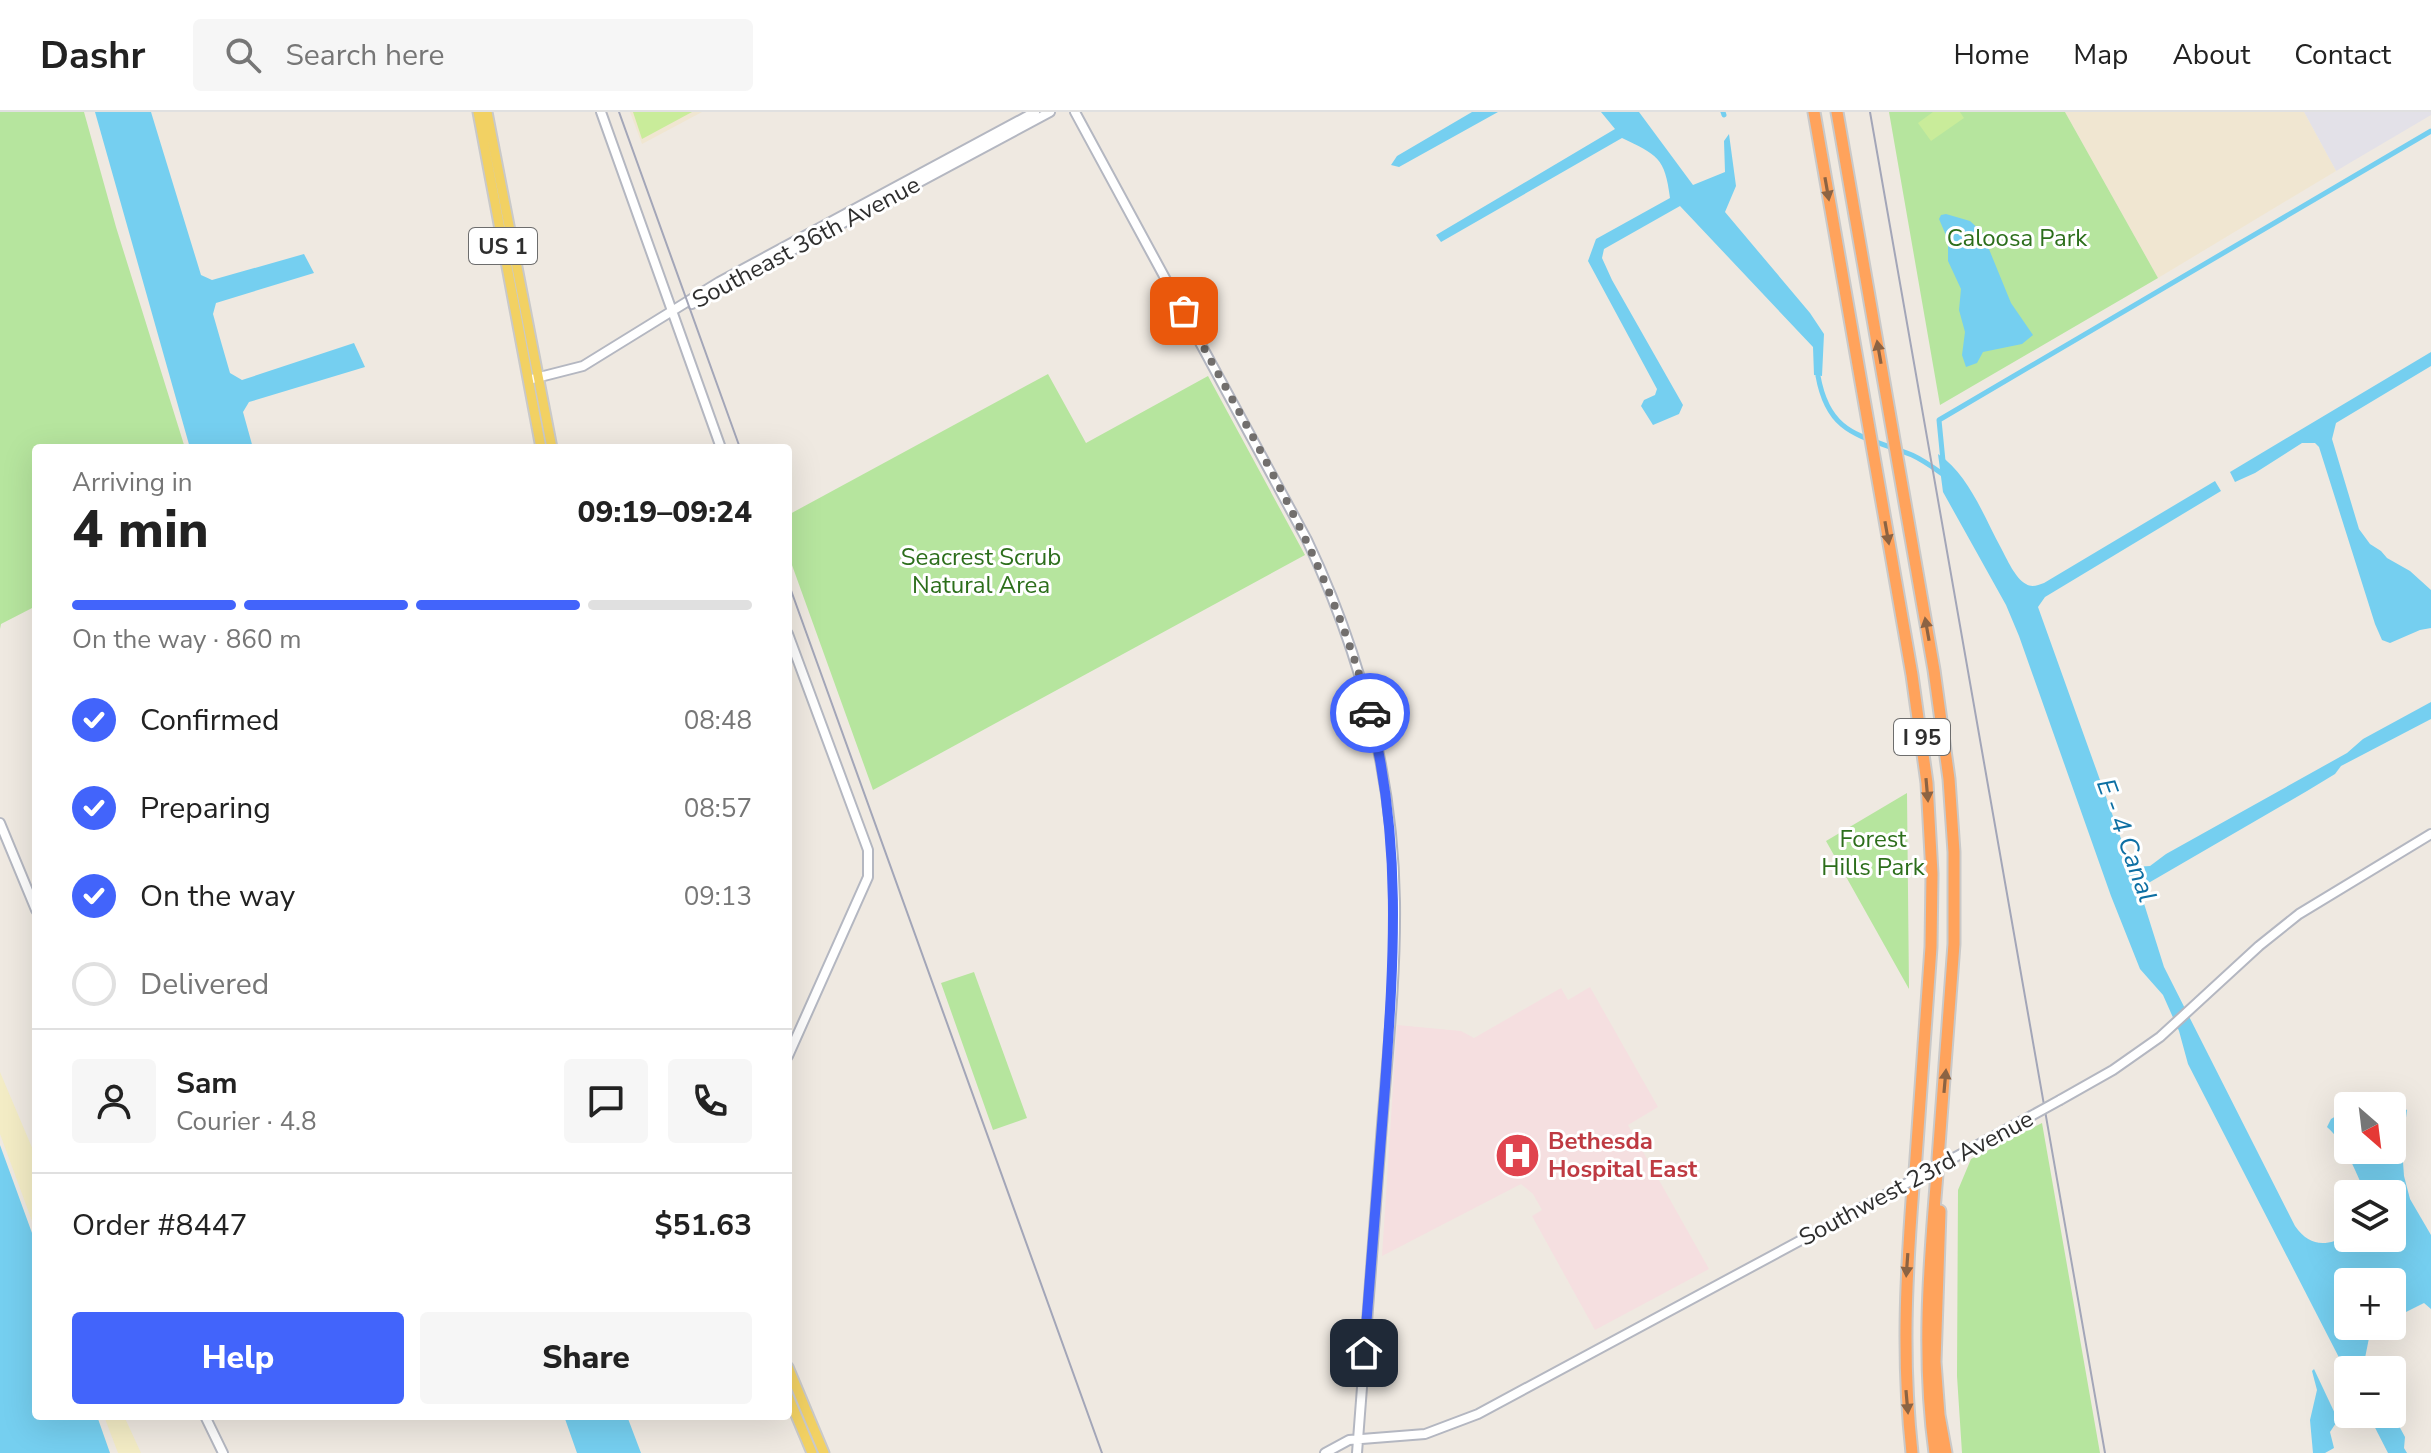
<!DOCTYPE html>
<html lang="en">
<head>
<meta charset="utf-8">
<style>
  body { margin:0; font-family:"Nunito Sans",sans-serif; background:#f6f6f6; color:#222; height:100vh; display:flex; flex-direction:column; font-size:30px; white-space:nowrap }
  * { box-sizing:border-box; margin:0 }
  p { font-size:26px; color:#767676 }
  .icon { flex:none; width:44px; height:44px; fill:none; stroke:currentColor; stroke-width:2; stroke-linecap:round; stroke-linejoin:round }
  .map { position:relative; flex:1; overflow:hidden }
  .side { position:absolute; left:32px; top:332px; width:760px; height:976px; display:flex; flex-direction:column; background:#fff; border-radius:8px; box-shadow:0 8px 32px #0002 }
  .side>* { flex:none }
  .needle { width:52px; rotate:152deg }
  .controls { position:absolute; left:2334px; top:980px; display:grid; gap:16px }
  .controls a { display:grid; place-items:center; width:72px; height:72px; border-radius:8px; background:#fff; box-shadow:0 8px 32px #0002; font-size:40px }
  .pin { position:absolute; display:grid; place-items:center; width:68px; height:68px; color:#fff; margin:-34px; border-radius:16px; box-shadow:0 4px 12px #0006 }
  .courier { position:absolute; display:grid; place-items:center; width:80px; height:80px; margin:-40px; border:6px solid #4264fb; border-radius:50%; background:#fff; color:#222; box-shadow:0 2px 10px #0007 }
  .summary em { font-style:normal; font-weight:800 }
  .summary div { display:flex; flex-direction:column-reverse }
  .summary { display:flex; align-items:center; justify-content:space-between; height:136px; padding:0 40px }
  h1 { font-size:52px; font-weight:800; line-height:60px }
  .bar { display:grid; grid-template-columns:repeat(4,1fr); gap:12px 8px; align-content:center; height:96px; padding:0 40px }
  .bar i { height:10px; border-radius:6px; background:#e0e0e0 }
  .bar .selected { background:#4264fb }
  .bar p { grid-column:span 4 }
  .line { display:flex; align-items:center; gap:20px; padding:0 40px; border-top:2px solid #e0e0e0 }
  .line div { flex:1 }
  .round { display:grid; place-items:center; flex:none; width:84px; height:84px; border-radius:8px; background:#f6f6f6 }
  ol { padding:0 40px; list-style:none }
  li { display:flex; align-items:center; gap:24px; height:88px }
  li p { margin-inline-start:auto }
  li .icon { padding:8px; border-radius:50%; background:#4264fb; color:#fff; stroke-width:4 }
  li:last-child { color:#767676 }
  li i { width:44px; height:44px; border:4px solid #e0e0e0; border-radius:50% }
  .cta { display:flex; gap:16px; margin-top:auto; padding:16px 40px }
  .cta a { flex:1; height:92px; border-radius:8px; background:#4264fb; color:#fff; font-size:32px; font-weight:800; line-height:92px; text-align:center }
  .cta a+a { background:#f6f6f6; color:#222 }
  header { display:flex; align-items:center; gap:48px; box-sizing:border-box; height:112px; padding:0 40px; background:#fff; border-bottom:2px solid #e0e0e0 }
  header strong { font-size:38px }
  nav { display:flex; gap:44px; margin-inline-start:auto; font-size:28px }
  .search { width:560px; height:72px; background:#f6f6f6; display:flex; align-items:center; gap:20px; box-sizing:border-box; padding:0 28px; border-radius:8px; color:#767676; font-size:30px }
  .map>svg:first-child { display:block }
  .industrial { fill:#e3e1e8 }
  .education { fill:#f0e6d1 }
  .medical { fill:#f5dfe0 }
  .green { fill:#b6e59e }
  .sand { fill:#f3ecc5 }
  .pitch { fill:#c9ec9a }
  .water { fill:#75cff0 }
  .lines { fill:none; stroke-linecap:round; stroke-linejoin:round }
  .canal { stroke:#75cff0; stroke-width:5 }
  .secondary-casing { stroke:#b4b7c1; stroke-width:12 }
  .primary-casing { stroke:#c9c9c9; stroke-width:13 }
  .highway-casing { stroke:#c9c9c9; stroke-width:15 }
  .secondary { stroke:#fff; stroke-width:8 }
  .primary { stroke:#f2d163; stroke-width:9 }
  .highway { stroke:#ffa35c; stroke-width:11 }
  .rail { stroke:#a3a6b8; stroke-width:2 }
  .secondary-bridge-casing { stroke:#b4b7c1; stroke-width:12; stroke-linecap:butt }
  .secondary-bridge { stroke:#fff; stroke-width:8 }
  .oneway { fill:#8c6343 }
  .done { stroke:#726f6d; stroke-width:8; stroke-dasharray:0 14.4 }
  .route { stroke:#4264fb; stroke-width:10 }
  .labels { text-anchor:middle; stroke-width:6; stroke-linejoin:round; paint-order:stroke }
  .shield { fill:#fff; stroke:#6d6d6d; stroke-width:2 }
  .shield-label { font-size:22px; font-weight:bold; fill:#2e2e2e }
  .park-label { font-size:24px; fill:#2c6e1b; stroke:#fff }
  .street-label { font-size:24px; fill:#2e2e2e; stroke:#fff }
  .health-label { font-size:24px; font-weight:bold; fill:#be3a42; stroke:#fff; text-anchor:start }
  .water-label { font-size:26px; font-style:italic; fill:#0d6fa3; stroke:#fff }
</style>
</head>
<body>
<header>
<strong>Dashr</strong>
<div class="search"><svg class="icon" aria-label="search" viewBox="0 0 24 24"><circle cx="10" cy="10" r="6"/><path d="M15 15l6 6"/></svg>Search here</div>
<nav><a>Home</a><a>Map</a><a>About</a><a>Contact</a></nav>
</header>
<div class="map">
<svg width="2431" height="1341" viewBox="0 0 2431 1341">
  <rect width="100%" height="100%" fill="#efe9e1"/>
  <path class="industrial" d="M2304,0H2431V3L2336,59Z"/>
  <path class="education" d="M630,0H702L642,32Z
    M2065,0H2304L2336,59L2158,166Z"/>
  <path class="medical" d="M1590,875L1658,995L1628,1013L1709,1157L1595,1218L1532,1104L1542,1098L1533,1082L1521,1072L1382,1144L1397,913L1461,919L1474,926L1561,876L1568,888Z"/>
  <path class="green" d="M0,0H84L116,115L185,336H36V494L1,512L0,517Z
    M1889,0H2065L2158,166L1940,293Z
    M1048,262L1086,331L1208,264L1305,443L873,678L788,442V403Z
    M1907,681L1909,877L1826,729Z
    M974,860L1027,1006L993,1018L941,871Z
    M2042,1011L2100,1341H1962L1957,1264L1958,1078L1971,1047Z"/>
  <path class="sand" d="M0,960L36,1045V1120L0,1022Z
    M104,1304H124L141,1341H118Z"/>
  <path class="pitch" d="M633,0H692L642,27Z
    M1933,0H1960L1964,6L1931,29L1918,11Z"/>
  <path class="water" d="M95,0H151L201,163L212,168L304,142L314,161L216,191L213,202L230,261L242,268L354,231L365,255L249,290L243,300L253,336H190Z
    M1472,0H1498L1399,55L1391,53L1397,44Z
    M1601,0H1639L1693,73L1725,60L1724,29L1729,22L1736,74L1725,100L1810,201L1824,222L1822,264L1814,263L1813,235L1680,94L1604,137L1602,146L1612,168L1683,293L1679,302L1653,313L1641,294L1644,288L1655,283L1657,277L1588,149L1596,127L1670,86C1665,45 1657,43 1622,26L1441,130L1436,123L1615,17Z
    M1946,102L1970,109L1982,120L2011,191L2033,223L2022,232L1983,240L1977,251L1966,255L1962,243L1965,220L1959,198L1961,177L1948,149V128L1939,107L1941,103Z
    M2431,240V254L2336,311L2332,327L2359,417L2370,432L2381,439L2387,446L2410,459L2431,478V516L2420,518L2390,531L2382,528L2375,512L2319,335L2315,331H2302L2255,361L2235,370L2230,360Z
    M1938,342C1969,363 1983,403 2001,436C2007,447 2015,466 2026,472C2032,476 2038,473 2044,471L2215,369L2221,379L2045,485L2038,495L2129,749L2134,755L2150,754L2166,742L2347,641L2363,627L2431,590V607L2341,654L2335,662L2307,679L2145,773L2141,782L2164,855L2295,1114C2310,1135 2326,1135 2348,1123V1126H2392V1082H2366C2355,1059 2346,1032 2327,1015L2331,1007L2348,997V1038H2392V994H2353L2377,981L2407,998L2402,1036L2404,1064L2410,1087L2431,1123V1197L2424,1191L2392,1207V1170H2348V1214H2380L2370,1221L2365,1246L2370,1258H2348V1263L2188,952L2179,919L2163,883L2140,857L2111,784L2019,524L2006,493L1943,380Z
    M0,1033L36,1132V1304H97L110,1341H0Z
    M2314,1257L2338,1308L2330,1320L2334,1336L2325,1341H2313L2310,1308L2317,1278L2312,1259Z
    M2392,1301L2405,1325L2404,1336L2407,1341H2388L2368,1302Z
    M564,1304H627L641,1341H577Z"/>
  <g class="lines">
    <path class="canal" d="M1723,0L1724,3
      M1818,264C1829,325 1863,323 1912,343C1923,348 1934,356 1944,363
      M1943,349L1939,308L2431,19"/>
    <defs>
      <path id="secondary" d="M601,0L721,336
        M1075,0L1307,428C1361,542 1393,664 1395,790C1396,873 1386,956 1380,1039C1372,1139 1365,1240 1357,1341
        M692,192L1050,0
        M532,267L583,254L719,170L1035,0
        M788,522L868,738V765L788,944
        M0,711L36,798
        M2060,988L2113,958L2160,925L2259,834L2299,802L2431,722
        M1961,1042L2031,1004
        M205,1304L223,1341
        M1325,1341L1349,1328L1425,1322L1478,1302L1896,1077"/>
      <path id="primary" d="M478,0L541,336
        M487,0L552,336
        M788,1255L824,1341
        M788,1284L812,1341"/>
      <path id="highway" d="M1814,0L1912,563L1927,671L1932,762L1931,835L1915,1060
        M1837,0L1934,558L1949,667L1954,740V832L1938,1047
        M1940,1099L1935,1250L1939,1303L1946,1341
        M1912,1341C1902,1250 1906,1166 1913,1075
        M1935,1341C1922,1247 1929,1156 1937,1062"/>
    </defs>
    <use href="#secondary" class="secondary-casing"/>
    <use href="#primary" class="primary-casing"/>
    <use href="#highway" class="highway-casing"/>
    <use href="#secondary" class="secondary"/>
    <use href="#primary" class="primary"/>
    <use href="#highway" class="highway"/>
    <path class="rail" d="M619,0L740,336
      M1870,0L2105,1341
      M788,470L1102,1341"/>
    <defs>
      <path id="secondary-bridge" d="M2031,1004L2060,988
        M1896,1077L1961,1042"/>
    </defs>
    <use href="#secondary-bridge" class="secondary-bridge-casing"/>
    <use href="#secondary-bridge" class="secondary-bridge"/>
  </g>
  <defs><path id="oneway-solid" d="M-6-.8H1V-3.2L6.5 0L1 3.2V.8H-6Z" transform="scale(2)"/></defs>
  <g class="oneway">
    <use href="#oneway-solid" transform="translate(1827 77) rotate(80)"/>
    <use href="#oneway-solid" transform="translate(1879 240) rotate(-100)"/>
    <use href="#oneway-solid" transform="translate(1887 421) rotate(80)"/>
    <use href="#oneway-solid" transform="translate(1927 517) rotate(-100)"/>
    <use href="#oneway-solid" transform="translate(1927 678) rotate(85)"/>
    <use href="#oneway-solid" transform="translate(1945 969) rotate(-85)"/>
    <use href="#oneway-solid" transform="translate(1907 1153) rotate(94)"/>
    <use href="#oneway-solid" transform="translate(1907 1290) rotate(85)"/>
  </g>
  <g class="lines">
    <path class="done" d="M1184,199C1254,330 1333,455 1370,601"/>
    <path class="route" d="M1364,1241C1371,1153 1378,1064 1385,975C1394,845 1402,729 1370,601"/>
  </g>
  <defs>
    <symbol id="hospital-disc" viewBox="-11 -11 22 22"><circle r="9.5" fill="#e0444e" stroke="#fff"/><path d="M-5-5h3v3.5h4V-5h3V5h-3V1.5h-4V5h-3Z" fill="#fff"/></symbol>
  </defs>
  <g fill-rule="evenodd">
    <use href="#hospital-disc" x="1492" y="1018" width="51" height="51"/>
  </g>
  <g class="labels">
    <g class="shield">
      <rect x="469" y="116" width="68" height="36" rx="6"/>
      <rect x="1894" y="607" width="56" height="36" rx="6"/>
    </g>
    <g class="shield-label">
      <text x="503" y="142">US 1</text>
      <text x="1922" y="633">I 95</text>
    </g>
    <g class="park-label">
      <text x="2017" y="134">Caloosa Park</text>
      <text x="981" y="453">Seacrest Scrub<tspan x="981" dy="28">Natural Area</tspan></text>
      <text x="1873" y="735">Forest<tspan x="1873" dy="28">Hills Park</tspan></text>
    </g>
    <g class="street-label">
      <text transform="translate(806 130) rotate(-28)" y="8">Southeast 36th Avenue</text>
      <text transform="translate(1916 1066) rotate(-28)" y="8">Southwest 23rd Avenue</text>
    </g>
    <g class="health-label">
      <text x="1548" y="1037">Bethesda<tspan x="1548" dy="28">Hospital East</tspan></text>
    </g>
    <g class="water-label">
      <text transform="translate(2127 728) rotate(70)" y="9">E - 4 Canal</text>
    </g>
  </g>
</svg>
<div class="controls">
<a><svg class="needle" viewBox="-14 -14 28 28"><path d="M0-13l5 13h-10z" fill="#e53935"/><path d="M0 13l5-13h-10z" fill="#767676"/></svg></a>
<a><svg class="icon" aria-label="layers" viewBox="0 0 24 24"><path d="M12 4l9 5-9 5-9-5zM3 14l9 5 9-5"/></svg></a>
<a>+</a>
<a>−</a>
</div>
<div class="pin" style="left:1184px;top:199px;background:#ea580c"><svg class="icon" aria-label="bag" viewBox="0 0 24 24"><path d="M5 8h14l-1 12H6zM9 8a3 3 0 0 1 6 0"/></svg></div>
<div class="pin" style="left:1364px;top:1241px;background:#1f2937"><svg class="icon" aria-label="home" viewBox="0 0 24 24"><path d="M3 11l9-7 9 7M6 9v11h12V9"/></svg></div>
<div class="courier" style="left:1370px;top:601px"><svg class="icon" aria-label="car" viewBox="0 0 24 24"><path d="M5 17H2v-5l4-1 3-4h7l3 4 3 1v5h-3M9 17h6M6 11h13"/><circle cx="7" cy="17" r="2"/><circle cx="17" cy="17" r="2"/></svg></div>
<section class="side">
<div class="summary"><div><h1>4 min</h1><p>Arriving in</p></div><em>09:19–09:24</em></div>
<div class="bar"><i class="selected"></i><i class="selected"></i><i class="selected"></i><i></i><p>On the way · 860 m</p></div>
<ol>
<li><svg class="icon" aria-label="check" viewBox="0 0 24 24"><path d="M5 12l5 5 9-10"/></svg>Confirmed<p>08:48</p></li>
<li><svg class="icon" aria-label="check" viewBox="0 0 24 24"><path d="M5 12l5 5 9-10"/></svg>Preparing<p>08:57</p></li>
<li><svg class="icon" aria-label="check" viewBox="0 0 24 24"><path d="M5 12l5 5 9-10"/></svg>On the way<p>09:13</p></li>
<li><i></i>Delivered</li>
</ol>
<div class="line" style="height:144px"><a class="round"><svg class="icon" aria-label="person" viewBox="0 0 24 24"><circle cx="12" cy="8" r="4"/><path d="M4 21q1-7 8-7t8 7"/></svg></a><div><b>Sam</b><p>Courier · 4.8</p></div><a class="round"><svg class="icon" aria-label="chat" viewBox="0 0 24 24"><path d="M4 5h16v11H9l-5 4z"/></svg></a><a class="round"><svg class="icon" aria-label="phone" viewBox="0 0 24 24"><path d="M5 4h4l2 5-3 2q2 4 5 5l2-3 5 2v4C11 20 4 13 5 4z"/></svg></a></div>
<div class="line" style="height:104px"><div>Order #8447</div><b>$51.63</b></div>
<div class="cta"><a>Help</a><a>Share</a></div>
</section>
</div>
</body>
</html>
